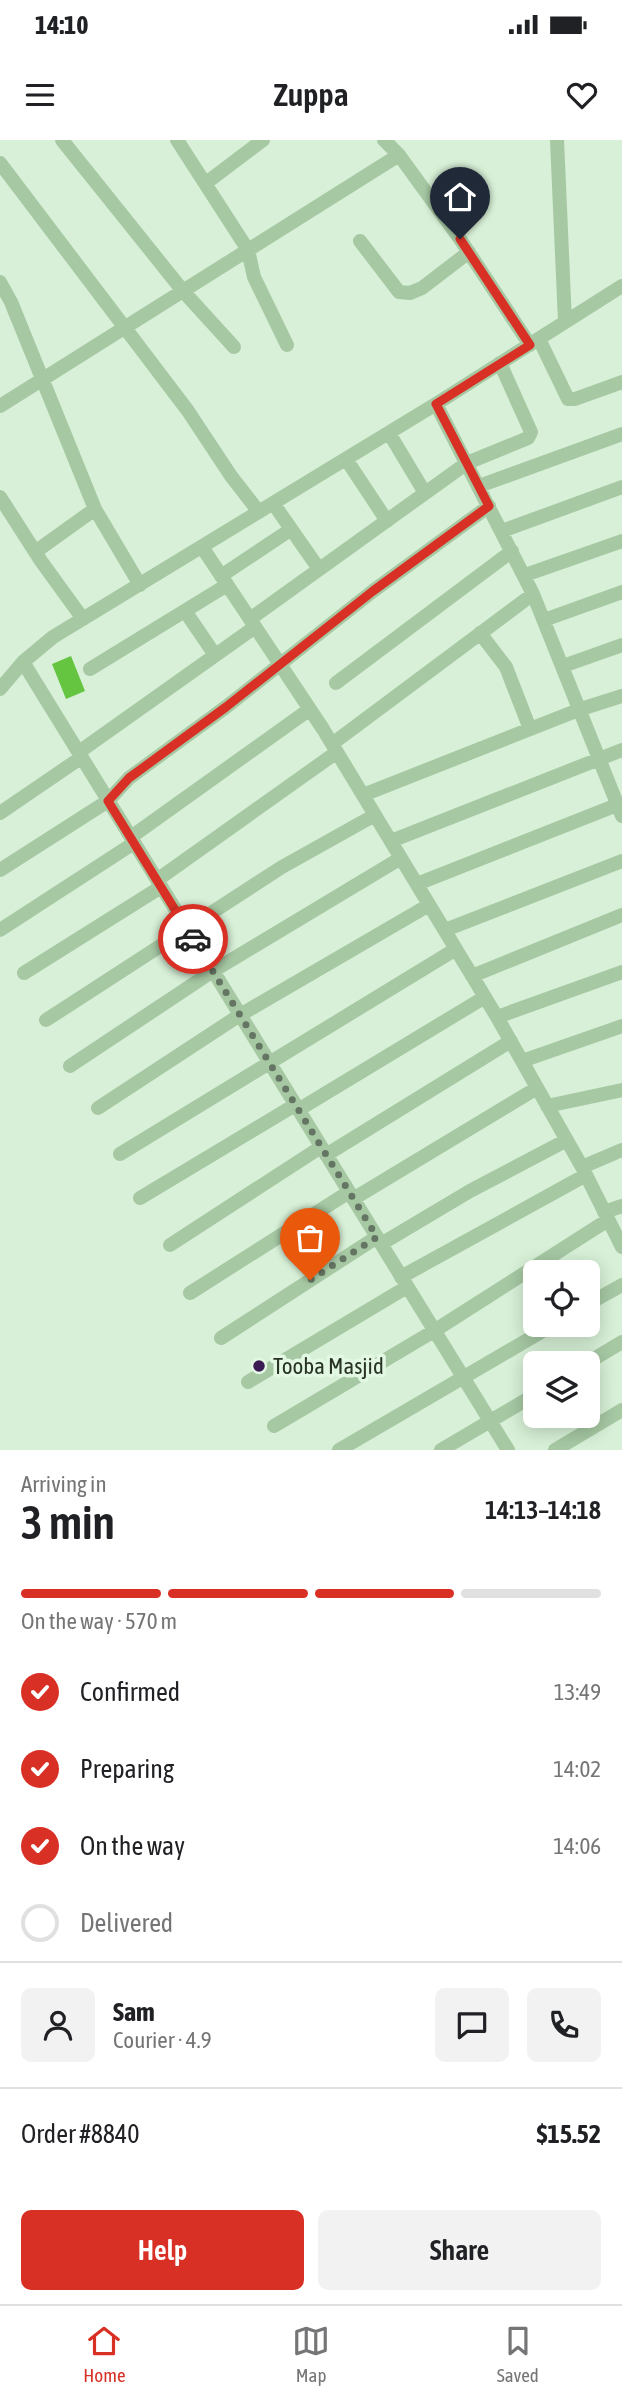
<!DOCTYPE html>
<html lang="en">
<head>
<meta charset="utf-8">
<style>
  body { margin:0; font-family:"Asap Condensed",sans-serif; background:#f2f2f2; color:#202124; height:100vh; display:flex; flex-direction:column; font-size:26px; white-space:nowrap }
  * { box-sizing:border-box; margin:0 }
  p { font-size:23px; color:#757577 }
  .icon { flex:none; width:38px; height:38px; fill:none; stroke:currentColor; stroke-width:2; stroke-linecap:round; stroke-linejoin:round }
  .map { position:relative; height:1310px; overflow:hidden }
  .panel { display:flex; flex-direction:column; background:#fff; flex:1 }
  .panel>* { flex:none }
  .buttons { position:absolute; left:523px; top:1120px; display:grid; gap:14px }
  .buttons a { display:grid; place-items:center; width:77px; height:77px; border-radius:10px; background:#fff; box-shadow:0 4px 18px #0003; font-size:35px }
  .pin { position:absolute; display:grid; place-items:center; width:60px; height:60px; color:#fff; margin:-72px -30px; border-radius:50% 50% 50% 0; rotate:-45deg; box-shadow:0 0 7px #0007 }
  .pin .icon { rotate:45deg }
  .courier { position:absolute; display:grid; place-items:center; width:70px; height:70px; margin:-35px; border:5px solid #d93025; border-radius:50%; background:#fff; color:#222; box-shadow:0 2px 9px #0007 }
  .headline em { font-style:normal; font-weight:600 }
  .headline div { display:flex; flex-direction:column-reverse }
  .headline { display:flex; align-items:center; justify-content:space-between; height:119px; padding:0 21px }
  h1 { font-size:46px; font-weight:600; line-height:52px }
  .bar { display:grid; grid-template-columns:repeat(4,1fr); gap:10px 7px; align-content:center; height:84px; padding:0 21px }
  .bar i { height:9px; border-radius:5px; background:#e0e0e0 }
  .bar .current { background:#d93025 }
  .bar p { grid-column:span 4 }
  .line { display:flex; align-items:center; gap:18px; padding:0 21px; border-top:2px solid #e0e0e0 }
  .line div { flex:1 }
  .round { display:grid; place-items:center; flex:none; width:74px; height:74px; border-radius:10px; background:#f2f2f2 }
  ol { padding:0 21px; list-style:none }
  li { display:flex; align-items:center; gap:21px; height:77px }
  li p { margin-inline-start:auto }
  li .icon { padding:7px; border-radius:50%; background:#d93025; color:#fff; stroke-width:4 }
  li:last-child { color:#757577 }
  li i { width:38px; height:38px; border:4px solid #e0e0e0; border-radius:50% }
  .primary-button { display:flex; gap:14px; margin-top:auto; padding:14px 21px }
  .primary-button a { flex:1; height:80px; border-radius:10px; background:#d93025; color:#fff; font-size:28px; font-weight:600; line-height:80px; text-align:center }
  .primary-button a+a { background:#f2f2f2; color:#202124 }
  .status { display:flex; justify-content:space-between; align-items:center; height:49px; padding:0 35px; background:#fff; direction:ltr }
  .status svg { height:19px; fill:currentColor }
  header { display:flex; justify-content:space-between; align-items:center; height:91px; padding:0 21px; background:#fff; font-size:32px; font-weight:600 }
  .dock { display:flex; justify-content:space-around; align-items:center; height:98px; border-top:2px solid #e0e0e0; background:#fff; font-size:19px; color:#757577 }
  .dock a { display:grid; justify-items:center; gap:4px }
  .dock .current { color:#d93025 }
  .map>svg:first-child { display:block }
  .building { fill:#66c540 }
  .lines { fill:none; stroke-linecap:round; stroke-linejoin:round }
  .minor { stroke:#a6c8a3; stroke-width:14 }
  .done { stroke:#657563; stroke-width:7; stroke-dasharray:0 12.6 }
  .route { stroke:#d93025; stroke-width:9 }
  .poi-dot { fill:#3a1b54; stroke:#e3f8e3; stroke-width:2.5 }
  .labels { text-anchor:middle; stroke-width:7; stroke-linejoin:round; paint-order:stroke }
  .poi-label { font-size:23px; fill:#283325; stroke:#e3f8e3; text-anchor:start }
</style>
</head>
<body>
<div class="status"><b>14:10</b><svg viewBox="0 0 49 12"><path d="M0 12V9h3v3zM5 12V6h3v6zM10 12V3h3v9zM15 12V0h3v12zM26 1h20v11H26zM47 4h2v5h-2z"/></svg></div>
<header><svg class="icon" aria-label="menu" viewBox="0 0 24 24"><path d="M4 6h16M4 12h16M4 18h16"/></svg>Zuppa<svg class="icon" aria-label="heart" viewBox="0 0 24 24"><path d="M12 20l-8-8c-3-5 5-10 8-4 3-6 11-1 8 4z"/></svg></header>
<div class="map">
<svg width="622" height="1310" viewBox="0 0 622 1310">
  <rect width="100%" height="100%" fill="#d7f0d7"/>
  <path class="building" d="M71,516L85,551L66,559L52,524Z"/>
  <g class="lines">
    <path class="minor" d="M62,0L183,151L234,207
      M177,0L248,110L254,137L287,205
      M384,0L399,15L460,99L530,205
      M557,0L565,182
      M0,23L188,271L231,336L259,372
      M206,43L263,0
      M360,101L399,152L410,153L422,148L469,112
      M0,142L11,162L95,369L140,445
      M539,199L568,259H575L622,242
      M436,264L533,454L622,676
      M0,266L399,15
      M389,293L425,353
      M346,319L387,381
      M479,346L622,294
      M0,357L41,421L83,479
      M273,363L319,429
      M502,391L622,347
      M202,407L323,589L497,877L582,1027L622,1107
      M35,412L95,369
      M525,435L622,401
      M221,436L290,390
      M185,471L215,515
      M250,479L467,323L528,298L531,292L500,223
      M544,480L622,452
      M480,493L506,527L530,589
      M23,522L508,1310
      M563,526L622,505
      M90,529L227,445
      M336,543L512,411
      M0,549L23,522L53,497L436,264L622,146
      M332,604L533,454
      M79,612L255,487
      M363,655L581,569L622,556
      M0,673L82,617
      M131,697L310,569
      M391,701L622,610
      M0,730L108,661L129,638L226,567L373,451L489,366
      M157,740L337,612
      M417,744L617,665
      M0,790L134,703
      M445,790L622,721
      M24,833L161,747
      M472,836L622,775
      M497,877L622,832
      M46,880L282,727L375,675
      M522,921L622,886
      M70,926L213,831L401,718
      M547,966L622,950
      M98,968L240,875L429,765
      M298,970L485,857
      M120,1014L456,809
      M326,1015L511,901
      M582,1027L622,1010
      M140,1058L295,965
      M353,1059L537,948
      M604,1072L622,1066
      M381,1104L470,1051L567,1000
      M170,1105L321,1007
      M401,1137L586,1035
      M190,1153L349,1052
      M588,1164L622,1145
      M221,1198L377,1097
      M587,1223L622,1202
      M248,1242L407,1147
      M274,1286L434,1191L608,1080
      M339,1310L553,1185
      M441,1310L536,1254
      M555,1310L622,1270"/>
  </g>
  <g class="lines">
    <path class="done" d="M193,799L377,1097L310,1140"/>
    <path class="route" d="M193,799L108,661L129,638L226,567L373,451L489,366L436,264L530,205L460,99"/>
  </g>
  <circle class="poi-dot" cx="259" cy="1226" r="7"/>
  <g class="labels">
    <g class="poi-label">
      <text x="273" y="1234">Tooba Masjid</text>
    </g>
  </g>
</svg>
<div class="buttons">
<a><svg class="icon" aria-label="locate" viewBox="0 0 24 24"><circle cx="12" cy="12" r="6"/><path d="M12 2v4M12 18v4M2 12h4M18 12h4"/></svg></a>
<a><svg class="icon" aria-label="layers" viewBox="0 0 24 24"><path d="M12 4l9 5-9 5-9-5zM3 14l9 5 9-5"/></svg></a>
</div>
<div class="pin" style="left:310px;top:1140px;background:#ea580c"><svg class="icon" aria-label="bag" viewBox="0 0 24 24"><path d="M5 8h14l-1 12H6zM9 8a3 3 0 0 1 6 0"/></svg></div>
<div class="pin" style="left:460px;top:99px;background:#1f2937"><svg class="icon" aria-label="home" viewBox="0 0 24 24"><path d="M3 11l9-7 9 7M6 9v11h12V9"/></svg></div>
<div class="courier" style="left:193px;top:799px"><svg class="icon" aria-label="car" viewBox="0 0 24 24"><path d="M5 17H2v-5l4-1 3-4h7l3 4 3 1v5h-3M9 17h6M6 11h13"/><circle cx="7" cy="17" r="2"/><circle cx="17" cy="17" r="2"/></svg></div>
</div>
<section class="panel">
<div class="headline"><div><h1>3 min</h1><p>Arriving in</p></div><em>14:13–14:18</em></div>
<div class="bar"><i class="current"></i><i class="current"></i><i class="current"></i><i></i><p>On the way · 570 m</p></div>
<ol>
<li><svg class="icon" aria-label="check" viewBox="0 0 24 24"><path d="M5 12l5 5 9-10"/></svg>Confirmed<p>13:49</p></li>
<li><svg class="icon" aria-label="check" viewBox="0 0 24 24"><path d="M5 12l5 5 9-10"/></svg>Preparing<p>14:02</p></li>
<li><svg class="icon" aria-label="check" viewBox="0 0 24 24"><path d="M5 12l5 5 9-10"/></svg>On the way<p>14:06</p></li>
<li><i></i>Delivered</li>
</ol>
<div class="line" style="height:126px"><a class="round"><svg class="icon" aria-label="person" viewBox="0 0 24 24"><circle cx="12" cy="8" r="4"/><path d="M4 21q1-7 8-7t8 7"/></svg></a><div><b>Sam</b><p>Courier · 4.9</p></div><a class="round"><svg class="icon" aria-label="chat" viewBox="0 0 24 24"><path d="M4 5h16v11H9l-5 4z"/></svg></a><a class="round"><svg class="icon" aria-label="phone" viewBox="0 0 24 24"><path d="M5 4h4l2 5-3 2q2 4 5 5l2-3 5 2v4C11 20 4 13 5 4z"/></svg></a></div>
<div class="line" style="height:91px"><div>Order #8840</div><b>$15.52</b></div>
<div class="primary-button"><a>Help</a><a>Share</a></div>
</section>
<nav class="dock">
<a class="current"><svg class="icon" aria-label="home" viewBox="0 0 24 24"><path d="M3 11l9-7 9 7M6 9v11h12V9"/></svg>Home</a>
<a><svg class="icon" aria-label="map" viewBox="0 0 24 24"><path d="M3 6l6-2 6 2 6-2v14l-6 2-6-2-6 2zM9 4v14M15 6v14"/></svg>Map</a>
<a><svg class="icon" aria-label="saved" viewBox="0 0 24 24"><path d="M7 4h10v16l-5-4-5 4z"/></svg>Saved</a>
</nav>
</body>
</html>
